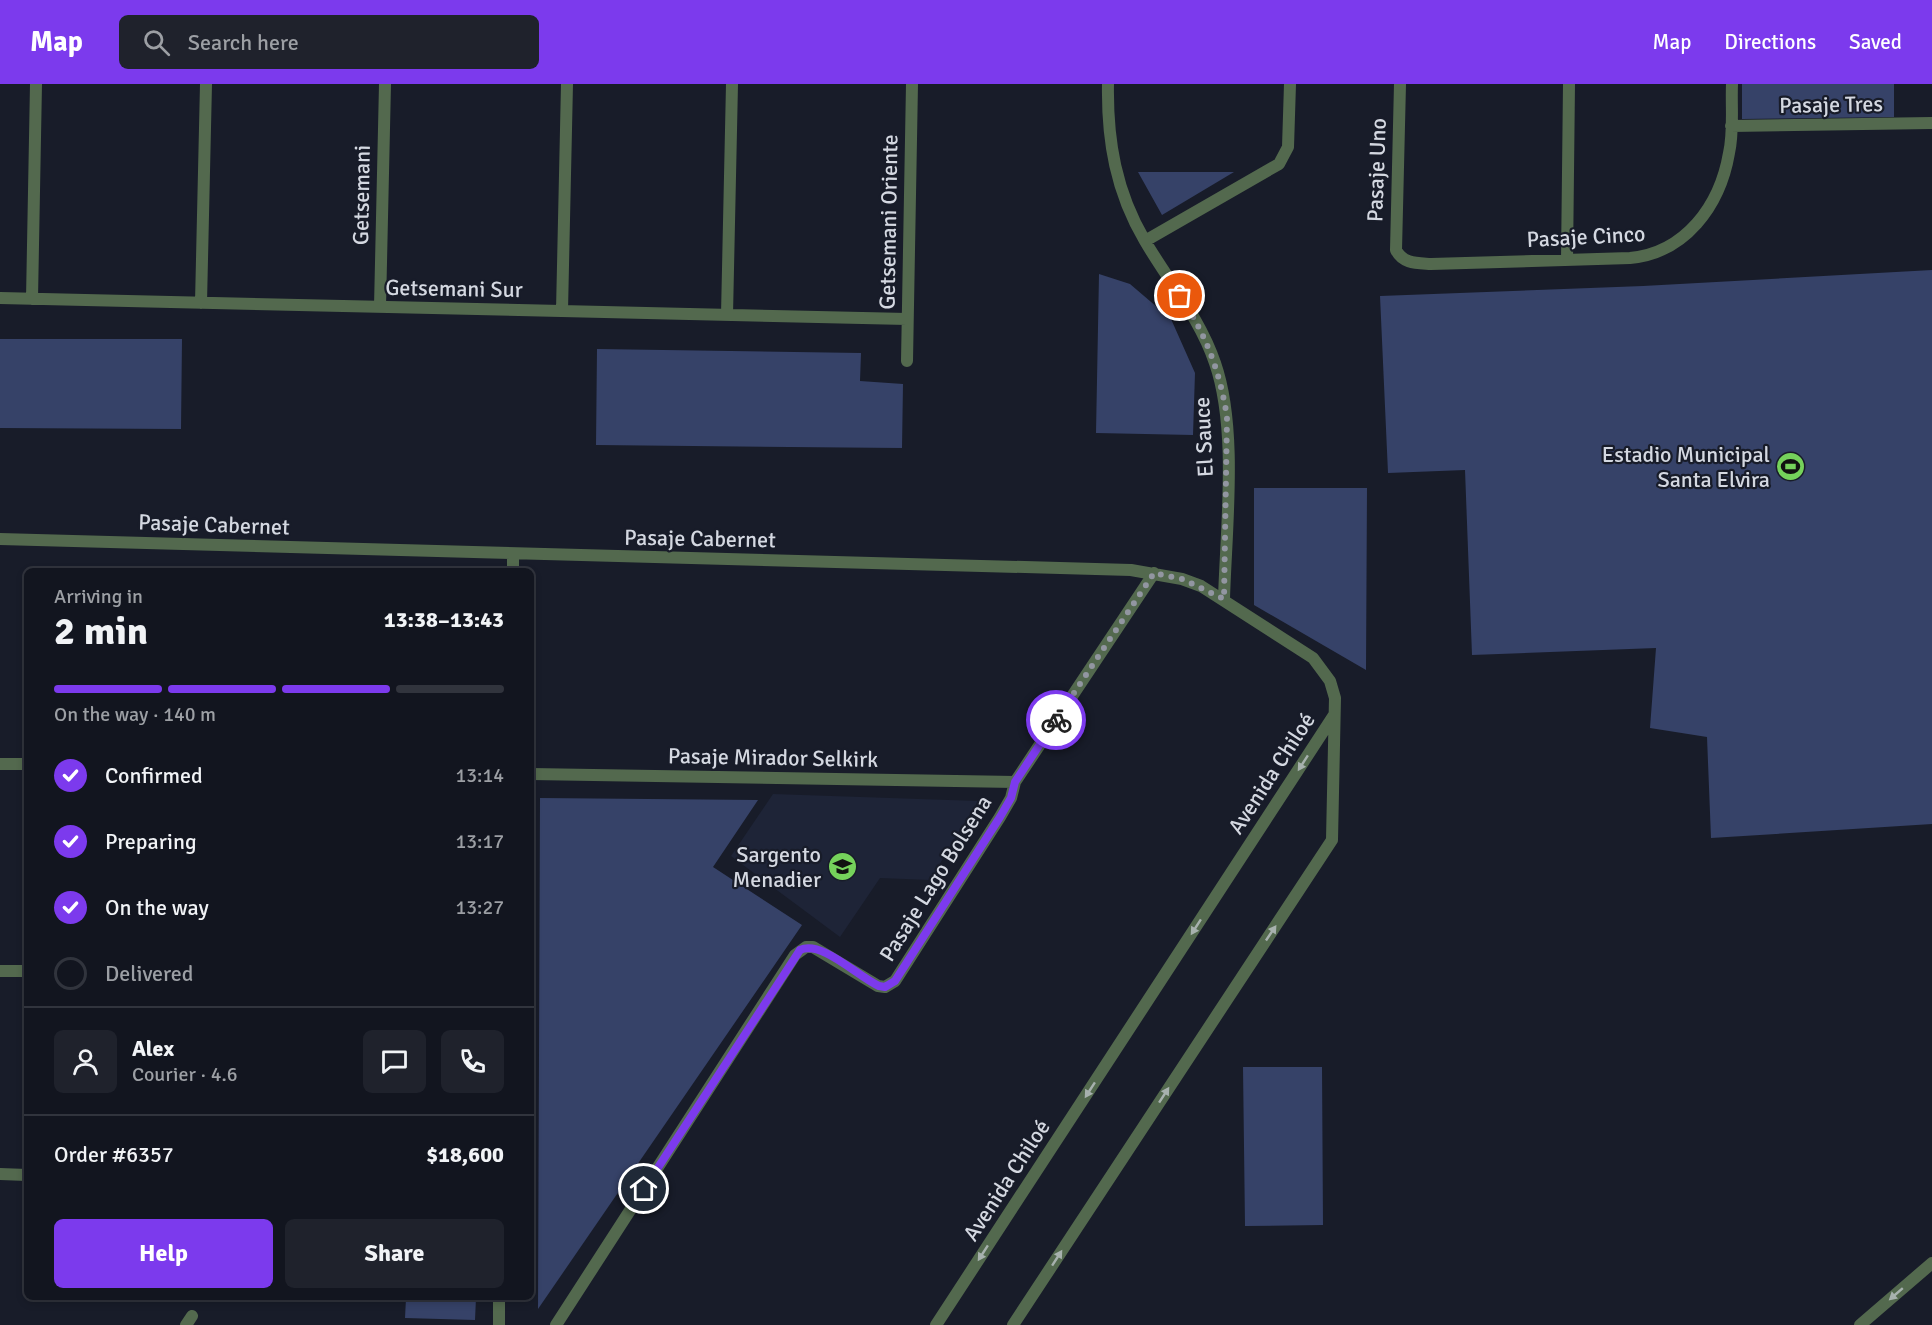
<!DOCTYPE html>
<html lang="en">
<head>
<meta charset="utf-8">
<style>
  body { margin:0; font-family:Signika,sans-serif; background:#1f222c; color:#f1f3f6; height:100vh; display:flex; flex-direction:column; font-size:22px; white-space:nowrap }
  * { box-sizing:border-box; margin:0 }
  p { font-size:20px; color:#9c9fa4 }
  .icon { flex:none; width:33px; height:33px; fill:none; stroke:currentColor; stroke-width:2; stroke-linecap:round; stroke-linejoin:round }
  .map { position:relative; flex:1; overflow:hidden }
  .drawer { position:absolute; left:24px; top:484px; width:510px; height:732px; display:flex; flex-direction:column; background:#12151f; border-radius:9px; box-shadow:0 3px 9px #0003,0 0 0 2px #31343d }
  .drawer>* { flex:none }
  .pin { position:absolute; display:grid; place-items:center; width:51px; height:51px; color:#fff; margin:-26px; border:3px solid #fff; border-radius:50%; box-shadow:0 2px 6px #0007 }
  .courier { position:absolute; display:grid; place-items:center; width:60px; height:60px; margin:-30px; border:4px solid #7c3aed; border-radius:50%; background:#fff; color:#222; box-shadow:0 2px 8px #0007 }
  .overview em { font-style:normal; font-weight:700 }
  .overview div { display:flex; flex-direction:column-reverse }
  .overview { display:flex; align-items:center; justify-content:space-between; height:102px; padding:0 30px }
  h1 { font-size:39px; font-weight:700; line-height:45px }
  .bar { display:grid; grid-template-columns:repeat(4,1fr); gap:9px 6px; align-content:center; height:72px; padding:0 30px }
  .bar i { height:8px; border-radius:4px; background:#31343d }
  .bar .active { background:#7c3aed }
  .bar p { grid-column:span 4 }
  .line { display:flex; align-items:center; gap:15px; padding:0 30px; border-top:2px solid #31343d }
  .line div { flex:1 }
  .round { display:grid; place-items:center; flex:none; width:63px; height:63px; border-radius:9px; background:#1f222c }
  ol { padding:0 30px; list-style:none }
  li { display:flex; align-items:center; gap:18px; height:66px }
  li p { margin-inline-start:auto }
  li .icon { padding:6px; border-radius:50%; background:#7c3aed; color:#fff; stroke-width:4 }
  li:last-child { color:#9c9fa4 }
  li i { width:33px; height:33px; border:3px solid #31343d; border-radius:50% }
  .cta { display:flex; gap:12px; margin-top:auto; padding:12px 30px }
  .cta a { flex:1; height:69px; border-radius:9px; background:#7c3aed; color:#fff; font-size:24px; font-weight:700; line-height:69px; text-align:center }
  .cta a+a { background:#1f222c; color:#f1f3f6 }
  header { display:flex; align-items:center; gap:36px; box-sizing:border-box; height:84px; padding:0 30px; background:#7c3aed; color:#fff }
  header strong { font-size:28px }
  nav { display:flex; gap:33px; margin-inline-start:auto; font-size:21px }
  .search { width:420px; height:54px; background:#1f222c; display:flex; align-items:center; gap:15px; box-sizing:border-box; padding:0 21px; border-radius:9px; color:#9c9fa4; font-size:22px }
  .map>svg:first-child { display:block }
  .built { fill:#1e2437 }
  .green { fill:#364268 }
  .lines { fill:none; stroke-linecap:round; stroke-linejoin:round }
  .minor { stroke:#53694e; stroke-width:12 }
  .tertiary { stroke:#53694e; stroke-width:12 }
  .oneway { fill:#a7b1ae }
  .done { stroke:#9296a1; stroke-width:6; stroke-dasharray:0 10.8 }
  .route { stroke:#7c3aed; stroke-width:8 }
  .labels { text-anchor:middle; stroke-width:4.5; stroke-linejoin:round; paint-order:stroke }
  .street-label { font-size:22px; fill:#d4d8e1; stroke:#181c29 }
  .poi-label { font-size:22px; fill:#d4d8e1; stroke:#181c29; text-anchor:end }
</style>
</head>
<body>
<header>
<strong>Map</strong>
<div class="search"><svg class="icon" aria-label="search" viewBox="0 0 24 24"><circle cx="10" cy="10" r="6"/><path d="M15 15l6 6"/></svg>Search here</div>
<nav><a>Map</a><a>Directions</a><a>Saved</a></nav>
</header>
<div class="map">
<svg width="1932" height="1241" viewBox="0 0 1932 1241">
  <rect width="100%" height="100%" fill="#181c29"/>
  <path class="built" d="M773,710L978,717L930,796L880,794L840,853L731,772Z"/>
  <path class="green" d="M1742,0H1894V33L1742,35Z
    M1138,88H1234L1162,131Z
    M1932,186V740L1711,754L1707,653L1650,644L1656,564L1472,571L1465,386L1388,389L1380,212L1643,202Z
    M1099,190L1130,200L1171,235L1195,289L1193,351L1096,349Z
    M0,255H182L181,345L0,344Z
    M597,265L861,269L860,297L903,300L902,364L596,361Z
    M1254,404H1367L1366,586L1254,521Z
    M540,714L758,716L713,783L802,841L538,1225Z
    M1243,983H1322L1323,1141L1245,1142Z
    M406,1214H476L475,1236L405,1234Z"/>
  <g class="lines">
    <path class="minor" d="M1108,0C1107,57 1116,108 1145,157C1169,198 1200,234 1215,279C1238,345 1226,444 1224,515
      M1400,0L1396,166C1403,180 1417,179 1431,180L1630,174C1685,169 1720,122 1729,69C1734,47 1731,23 1732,0
      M1731,42L1932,39
      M1145,157L1279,80L1288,63L1290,0
      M1567,176L1569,0
      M0,214L907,235
      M32,215L36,0
      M201,219L206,0
      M380,223L385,0
      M562,227L567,0
      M727,231L732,0
      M907,277L912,0
      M0,455L1131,486L1182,495L1201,502L1313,574L1330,597L1335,614L1332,756L1013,1241
      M513,488V470
      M0,680H27
      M531,690L1015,698
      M0,887H27
      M0,1090L27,1091
      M186,1241L192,1232
      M499,1241V1214
      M556,1241L795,871L806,863H813L878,902L885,903L895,897L1000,733L1011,714L1015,698L1154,489
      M936,1241L1334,631"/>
    <path class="tertiary" d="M1860,1241L1932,1179"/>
  </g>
  <defs><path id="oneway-solid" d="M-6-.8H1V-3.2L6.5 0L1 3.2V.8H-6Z" transform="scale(1.5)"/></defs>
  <g class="oneway">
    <use href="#oneway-solid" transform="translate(1303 679) rotate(123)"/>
    <use href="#oneway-solid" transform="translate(1196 843) rotate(123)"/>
    <use href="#oneway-solid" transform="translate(1271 849) rotate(-56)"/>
    <use href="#oneway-solid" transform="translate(1090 1006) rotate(123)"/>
    <use href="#oneway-solid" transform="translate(1164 1011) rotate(-57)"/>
    <use href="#oneway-solid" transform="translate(983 1169) rotate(123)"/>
    <use href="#oneway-solid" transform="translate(1057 1174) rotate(-57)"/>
    <use href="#oneway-solid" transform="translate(1896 1210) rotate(139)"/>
  </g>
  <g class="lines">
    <path class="done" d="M1056,636L1154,489L1182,495L1224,515L1227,333C1220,288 1206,250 1180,212"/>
    <path class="route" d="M644,1105L800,866C822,856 857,892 879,902L885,903L895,897L1000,733L1011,714L1015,698L1056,636"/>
  </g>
  <defs>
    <symbol id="stadium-disc" viewBox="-11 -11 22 22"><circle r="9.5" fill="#75d25b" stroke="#181c29"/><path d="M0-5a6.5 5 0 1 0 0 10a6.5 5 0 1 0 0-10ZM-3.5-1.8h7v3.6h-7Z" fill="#111"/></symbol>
    <symbol id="school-disc" viewBox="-11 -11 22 22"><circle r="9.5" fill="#75d25b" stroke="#181c29"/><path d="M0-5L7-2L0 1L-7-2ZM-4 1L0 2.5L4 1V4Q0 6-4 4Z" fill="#111"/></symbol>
  </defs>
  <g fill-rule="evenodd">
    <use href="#stadium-disc" x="1774" y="366" width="33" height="33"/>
    <use href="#school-disc" x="826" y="766" width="33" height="33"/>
  </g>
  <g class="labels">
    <g class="street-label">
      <text transform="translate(1831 20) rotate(-1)" y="8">Pasaje Tres</text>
      <text transform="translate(1376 86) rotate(-88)" y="8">Pasaje Uno</text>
      <text transform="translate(361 111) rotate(-89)" y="8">Getsemani</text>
      <text transform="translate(888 138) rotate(-89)" y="8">Getsemani Oriente</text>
      <text transform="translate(1586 152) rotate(-3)" y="8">Pasaje Cinco</text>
      <text transform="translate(454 204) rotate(1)" y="8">Getsemani Sur</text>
      <text transform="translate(1203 353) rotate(-93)" y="8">El Sauce</text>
      <text transform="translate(214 440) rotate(2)" y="8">Pasaje Cabernet</text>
      <text transform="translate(700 454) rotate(1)" y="8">Pasaje Cabernet</text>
      <text transform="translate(773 673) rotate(1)" y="8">Pasaje Mirador Selkirk</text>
      <text transform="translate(1271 689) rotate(-57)" y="8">Avenida Chiloé</text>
      <text transform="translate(935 794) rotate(-58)" y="8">Pasaje Lago Bolsena</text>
      <text transform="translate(1006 1096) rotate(-57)" y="8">Avenida Chiloé</text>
    </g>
    <g class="poi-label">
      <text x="1770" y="378">Estadio Municipal<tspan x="1770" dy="25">Santa Elvira</tspan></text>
      <text x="821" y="778">Sargento<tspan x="821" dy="25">Menadier</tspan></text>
    </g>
  </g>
</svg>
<div class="pin" style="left:1180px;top:212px;background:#ea580c"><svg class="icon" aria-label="bag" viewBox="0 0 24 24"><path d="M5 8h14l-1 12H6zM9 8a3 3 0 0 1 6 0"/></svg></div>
<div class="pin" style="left:644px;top:1105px;background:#1f2937"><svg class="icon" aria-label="home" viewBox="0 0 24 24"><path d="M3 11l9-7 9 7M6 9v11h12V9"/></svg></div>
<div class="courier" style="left:1056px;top:636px"><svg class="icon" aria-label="bike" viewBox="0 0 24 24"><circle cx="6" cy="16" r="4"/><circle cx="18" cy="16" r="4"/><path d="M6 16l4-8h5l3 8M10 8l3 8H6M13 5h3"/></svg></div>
<section class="drawer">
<div class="overview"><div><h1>2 min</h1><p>Arriving in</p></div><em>13:38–13:43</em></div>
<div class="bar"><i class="active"></i><i class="active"></i><i class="active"></i><i></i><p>On the way · 140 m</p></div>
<ol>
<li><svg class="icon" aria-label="check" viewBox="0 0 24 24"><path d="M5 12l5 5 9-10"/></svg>Confirmed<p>13:14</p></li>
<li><svg class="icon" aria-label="check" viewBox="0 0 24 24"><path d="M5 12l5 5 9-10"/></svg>Preparing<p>13:17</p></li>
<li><svg class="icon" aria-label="check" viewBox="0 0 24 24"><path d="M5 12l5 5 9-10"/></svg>On the way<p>13:27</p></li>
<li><i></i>Delivered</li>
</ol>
<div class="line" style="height:108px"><a class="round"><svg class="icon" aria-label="person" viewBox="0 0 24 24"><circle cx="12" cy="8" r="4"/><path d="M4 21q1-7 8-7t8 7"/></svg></a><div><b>Alex</b><p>Courier · 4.6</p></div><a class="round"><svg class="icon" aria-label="chat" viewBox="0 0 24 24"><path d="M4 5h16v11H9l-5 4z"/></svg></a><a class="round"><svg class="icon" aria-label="phone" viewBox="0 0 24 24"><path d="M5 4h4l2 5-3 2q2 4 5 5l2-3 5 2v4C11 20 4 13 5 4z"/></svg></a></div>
<div class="line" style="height:78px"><div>Order #6357</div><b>$18,600</b></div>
<div class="cta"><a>Help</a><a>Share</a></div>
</section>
</div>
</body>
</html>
